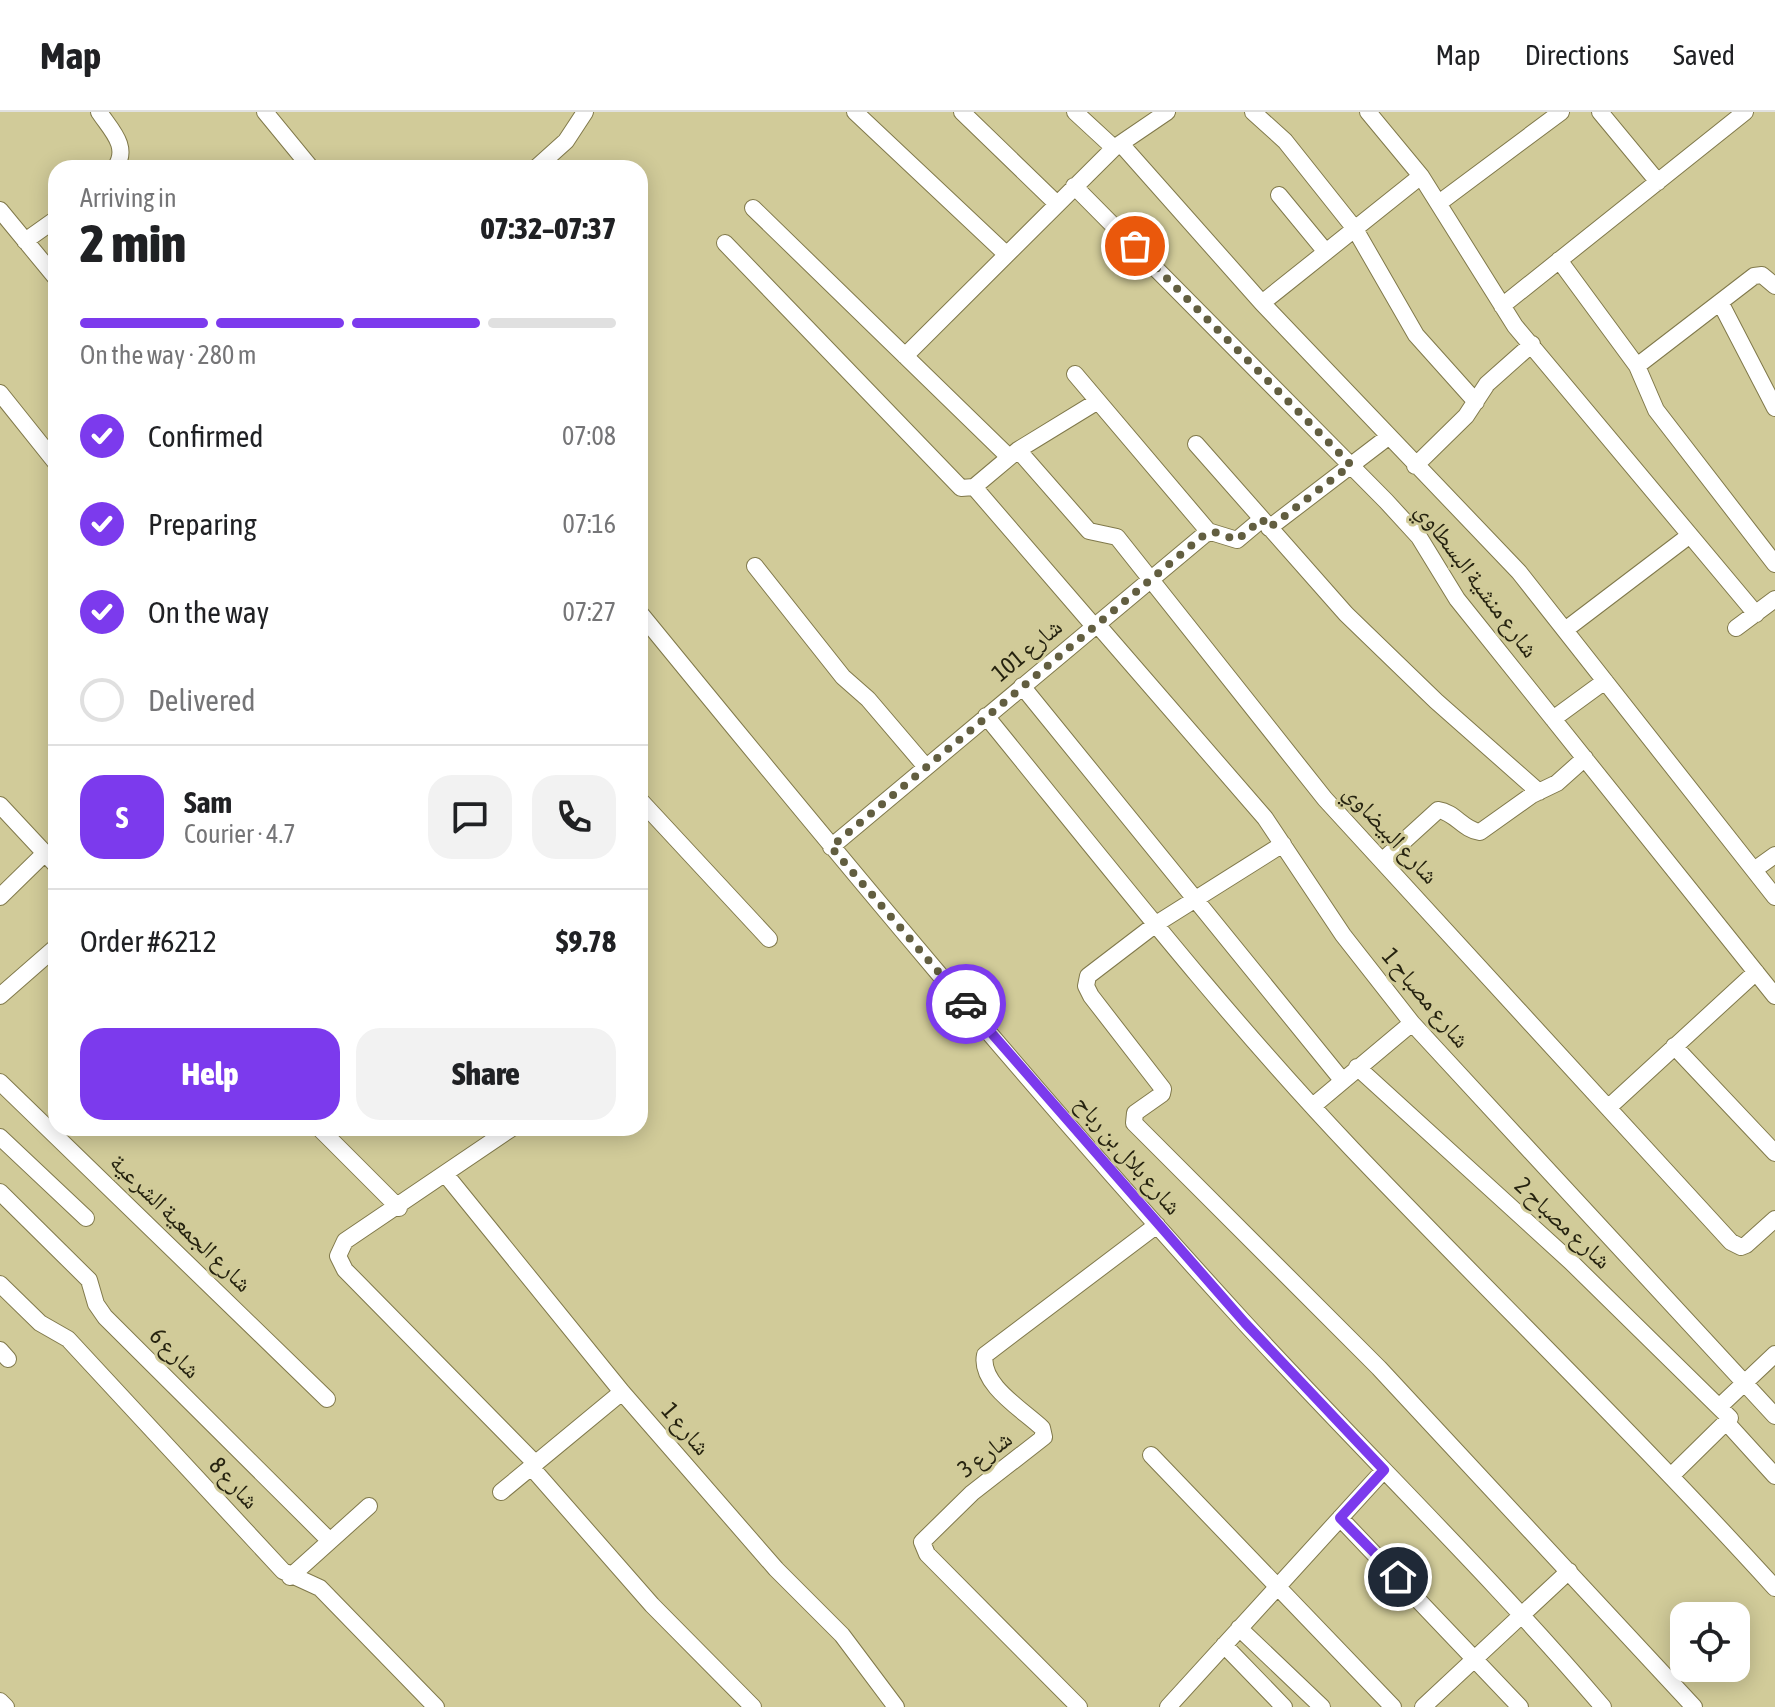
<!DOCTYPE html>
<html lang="en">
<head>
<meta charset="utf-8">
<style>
  body { margin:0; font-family:"Asap Condensed","Noto Naskh Arabic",sans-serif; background:#f2f2f2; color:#202124; height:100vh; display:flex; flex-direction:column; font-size:30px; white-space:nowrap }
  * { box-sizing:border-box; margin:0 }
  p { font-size:26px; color:#757577 }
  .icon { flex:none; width:44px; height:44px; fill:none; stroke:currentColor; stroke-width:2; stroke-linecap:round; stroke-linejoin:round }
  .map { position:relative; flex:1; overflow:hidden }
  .side { position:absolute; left:48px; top:48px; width:600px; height:976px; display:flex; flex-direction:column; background:#fff; border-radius:24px; box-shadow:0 4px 20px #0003 }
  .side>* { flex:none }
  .controls { position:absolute; left:1670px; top:1490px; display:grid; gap:16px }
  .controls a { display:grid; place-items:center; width:80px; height:80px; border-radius:16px; background:#fff; box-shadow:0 4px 20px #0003; font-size:40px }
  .pin { position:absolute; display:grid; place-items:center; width:68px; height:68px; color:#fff; margin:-34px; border:4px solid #fff; border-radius:50%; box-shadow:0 2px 8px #0007 }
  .courier { position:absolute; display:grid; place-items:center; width:80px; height:80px; margin:-40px; border:6px solid #7c3aed; border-radius:50%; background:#fff; color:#222; box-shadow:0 2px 10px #0007 }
  .head em { font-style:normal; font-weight:800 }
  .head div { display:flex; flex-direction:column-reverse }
  .head { display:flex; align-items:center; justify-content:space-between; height:136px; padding:0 32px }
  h1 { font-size:52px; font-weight:800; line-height:60px }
  .bar { display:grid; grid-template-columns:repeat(4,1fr); gap:12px 8px; align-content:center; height:96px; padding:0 32px }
  .bar i { height:10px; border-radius:6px; background:#e0e0e0 }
  .bar .on { background:#7c3aed }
  .bar p { grid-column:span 4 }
  .line { display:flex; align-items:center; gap:20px; padding:0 32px; border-top:2px solid #e0e0e0 }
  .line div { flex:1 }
  .round { display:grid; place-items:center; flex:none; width:84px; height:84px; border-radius:24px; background:#f2f2f2 }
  ol { padding:0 32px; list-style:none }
  li { display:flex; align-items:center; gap:24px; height:88px }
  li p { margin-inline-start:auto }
  li .icon { padding:8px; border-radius:50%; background:#7c3aed; color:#fff; stroke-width:4 }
  li:last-child { color:#757577 }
  li i { width:44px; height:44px; border:4px solid #e0e0e0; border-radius:50% }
  .action { display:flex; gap:16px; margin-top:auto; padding:16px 32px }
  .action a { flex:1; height:92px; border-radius:24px; background:#7c3aed; color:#fff; font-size:32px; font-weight:800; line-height:92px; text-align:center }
  .action a+a { background:#f2f2f2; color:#202124 }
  header { display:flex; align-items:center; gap:48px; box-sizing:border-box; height:112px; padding:0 40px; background:#fff; border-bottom:2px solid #e0e0e0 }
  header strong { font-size:38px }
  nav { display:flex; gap:44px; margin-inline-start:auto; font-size:28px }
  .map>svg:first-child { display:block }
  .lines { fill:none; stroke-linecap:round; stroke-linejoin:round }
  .street-casing { stroke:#80794b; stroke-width:18 }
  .street { stroke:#fff; stroke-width:16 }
  .done { stroke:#625e40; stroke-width:8; stroke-dasharray:0 14.4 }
  .route { stroke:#7c3aed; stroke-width:10 }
  .labels { text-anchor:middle; stroke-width:6; stroke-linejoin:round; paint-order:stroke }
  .street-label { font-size:24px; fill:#262310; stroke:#d1cb99 }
</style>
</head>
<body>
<header>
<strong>Map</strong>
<nav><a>Map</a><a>Directions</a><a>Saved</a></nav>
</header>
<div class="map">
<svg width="1775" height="1595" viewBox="0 0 1775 1595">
  <rect width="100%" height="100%" fill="#d1cb99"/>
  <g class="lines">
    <defs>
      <path id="street" d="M99,0C111,18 130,35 115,56
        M265,0L311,56
        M855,0L1006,142
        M962,0L1057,92
        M1075,0L1114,36
        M1253,0L1285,29L1355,117L1416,223L1476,290
        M1368,0L1421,64L1515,214L1756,502
        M1600,0L1658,70
        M1121,32L1262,191L1519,460L1775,785
        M536,56L566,29L585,0
        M1074,74L1386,389L1419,425L1457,487L1775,884
        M1279,83L1326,140
        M1439,91L1561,0
        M753,96L1009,345
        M0,98L56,166
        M25,129L56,107
        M725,131L961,376L974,375
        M1559,148L1637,254L1656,298L1775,452
        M1720,190L1775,296
        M1262,191L1421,64
        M1502,194L1745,0
        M905,244L1114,36L1167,0
        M1637,254L1754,164L1762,163L1775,174
        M1075,262L1209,420
        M0,281L56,351
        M1196,332L1346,502L1436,589L1539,680
        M1018,338L1089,419L1117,425L1325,687L1731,1130L1741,1135L1746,1133L1775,1107
        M1415,354L1466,304L1487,272L1532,232
        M974,375L1093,513
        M974,375L1018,338L1098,289
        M1269,416L1388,325
        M755,454L843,565L868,587L926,655
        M640,501C836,741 1034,980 1243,1209C1362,1339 1489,1461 1603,1595
        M1096,511L1265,706L1343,823L1412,911L1775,1304
        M1736,516L1775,487
        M1565,518L1690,423
        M1022,574L1342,968
        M986,604C1105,750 1222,900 1352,1037C1492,1184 1638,1325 1775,1476
        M1553,607L1605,569
        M640,688L769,827
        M0,693L56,753
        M1283,732L1156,812L1088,864L1086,874L1091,884L1163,977L1162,982L1135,1001L1134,1011L1379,1256L1694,1595
        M831,735L1204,423L1211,420L1237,428L1262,407
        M1382,749L1438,698C1455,700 1463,718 1480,720L1532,683L1557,671L1585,646
        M1754,758L1775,743
        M0,785L45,741
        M0,884L56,835
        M1674,934L1775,1041
        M1357,955L1570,1149L1730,1306L1672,1363
        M0,970L327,1287
        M1313,994L1412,911
        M1609,995L1756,860
        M319,1016L399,1096
        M512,1016L345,1129L338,1144L345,1158L536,1352
        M0,1025L86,1106
        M446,1063L622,1280L776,1457L842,1523L896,1595
        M0,1080L89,1168L96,1192L105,1205L330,1429
        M0,1172L40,1211L68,1227L283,1459L320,1476L436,1595
        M0,1238L8,1247
        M1719,1295L1775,1242
        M1727,1311L1775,1364
        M1151,1343L1393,1595
        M532,1356L652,1493L753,1595
        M501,1380L622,1280
        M1340,1406L1520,1595
        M290,1465L369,1394
        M1239,1516L1322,1595
        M1224,1533L1284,1595
        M0,1589L6,1595
        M1079,1595L927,1442L922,1430L972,1381L1044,1325L1042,1316C1023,1298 979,1272 985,1243L1157,1113
        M1168,1595L1384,1358
        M1423,1595L1569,1459"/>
    </defs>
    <use href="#street" class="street-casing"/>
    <use href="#street" class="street"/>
  </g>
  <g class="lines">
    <path class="done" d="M966,892L831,735L1204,423L1214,420L1237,428L1262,407L1269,416L1351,353L1135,134"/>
    <path class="route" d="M966,892L1245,1211L1384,1358L1340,1406L1398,1465"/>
  </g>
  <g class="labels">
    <g class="street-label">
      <text transform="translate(1477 468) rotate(53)" y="8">شارع منشية البسطاوي</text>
      <text transform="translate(1027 538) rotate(-40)" y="8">شارع 101</text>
      <text transform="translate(1391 722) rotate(47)" y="8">شارع البيضاوي</text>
      <text transform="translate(1426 886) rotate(50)" y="8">شارع مصباح 1</text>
      <text transform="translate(1128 1043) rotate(49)" y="8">شارع بلال بن رباح</text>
      <text transform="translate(181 1111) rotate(44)" y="8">شارع الجمعية الشرعية</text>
      <text transform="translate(1563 1111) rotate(43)" y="8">شارع مصباح 2</text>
      <text transform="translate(175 1241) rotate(45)" y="8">شارع 6</text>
      <text transform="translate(686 1317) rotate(49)" y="8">شارع 1</text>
      <text transform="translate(985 1342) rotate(-37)" y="8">شارع 3</text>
      <text transform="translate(234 1371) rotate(47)" y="8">شارع 8</text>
    </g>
  </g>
</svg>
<div class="controls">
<a><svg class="icon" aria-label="locate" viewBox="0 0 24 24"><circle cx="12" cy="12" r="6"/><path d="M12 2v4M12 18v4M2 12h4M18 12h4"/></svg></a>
</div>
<div class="pin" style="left:1135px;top:134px;background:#ea580c"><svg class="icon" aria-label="bag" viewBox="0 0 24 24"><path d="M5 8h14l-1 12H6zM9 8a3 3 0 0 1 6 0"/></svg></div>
<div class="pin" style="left:1398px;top:1465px;background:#1f2937"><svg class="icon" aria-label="home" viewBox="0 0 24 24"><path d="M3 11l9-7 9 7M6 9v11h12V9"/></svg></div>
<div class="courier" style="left:966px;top:892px"><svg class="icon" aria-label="car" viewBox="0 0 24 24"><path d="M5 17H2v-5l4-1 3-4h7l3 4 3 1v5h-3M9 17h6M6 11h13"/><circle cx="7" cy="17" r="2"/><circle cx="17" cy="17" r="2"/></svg></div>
<section class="side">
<div class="head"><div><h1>2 min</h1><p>Arriving in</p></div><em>07:32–07:37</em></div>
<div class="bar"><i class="on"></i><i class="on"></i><i class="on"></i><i></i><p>On the way · 280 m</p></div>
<ol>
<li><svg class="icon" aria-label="check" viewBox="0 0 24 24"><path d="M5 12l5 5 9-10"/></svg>Confirmed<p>07:08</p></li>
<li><svg class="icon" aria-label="check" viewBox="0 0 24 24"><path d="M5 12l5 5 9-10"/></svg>Preparing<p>07:16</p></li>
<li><svg class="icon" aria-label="check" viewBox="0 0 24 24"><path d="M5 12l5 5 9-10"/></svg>On the way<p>07:27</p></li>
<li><i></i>Delivered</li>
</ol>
<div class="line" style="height:144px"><b class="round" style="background:#7c3aed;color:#fff">S</b><div><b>Sam</b><p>Courier · 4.7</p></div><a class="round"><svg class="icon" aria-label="chat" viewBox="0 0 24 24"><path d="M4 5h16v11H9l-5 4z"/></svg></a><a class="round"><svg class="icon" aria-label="phone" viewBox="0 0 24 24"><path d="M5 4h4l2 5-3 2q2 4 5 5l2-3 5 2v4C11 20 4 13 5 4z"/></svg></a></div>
<div class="line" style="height:104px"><div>Order #6212</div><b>$9.78</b></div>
<div class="action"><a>Help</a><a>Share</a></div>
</section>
</div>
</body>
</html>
